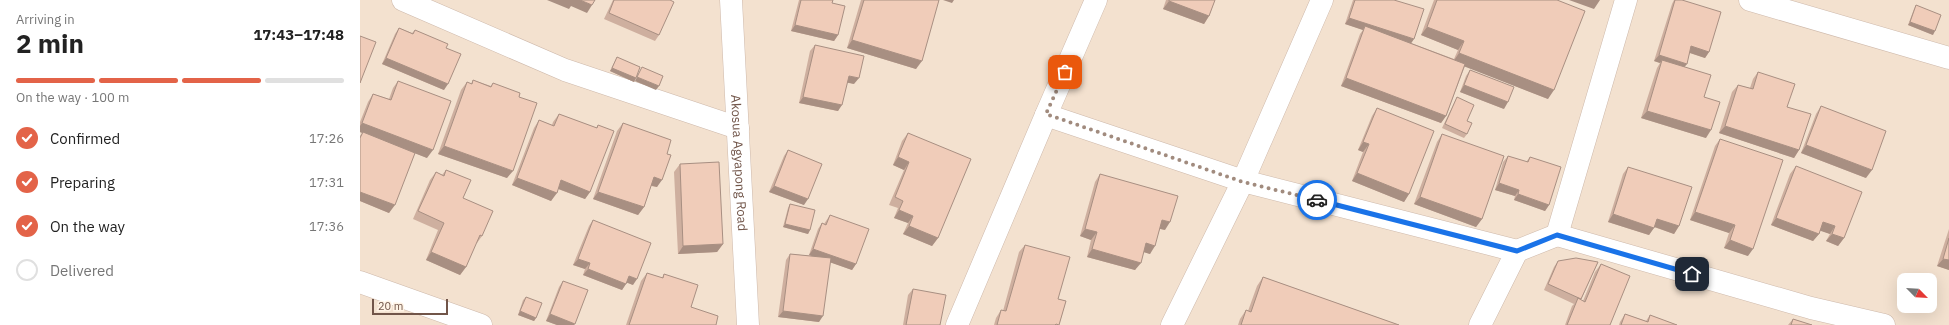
<!DOCTYPE html>
<html lang="en">
<head>
<meta charset="utf-8">
<style>
  body { margin:0; font-family:"IBM Plex Sans",sans-serif; background:#f6f6f6; color:#222; height:100vh; display:flex; flex-direction:column; font-size:15px; white-space:nowrap }
  * { box-sizing:border-box; margin:0 }
  p { font-size:13px; color:#767676 }
  .icon { flex:none; width:22px; height:22px; fill:none; stroke:currentColor; stroke-width:2; stroke-linecap:round; stroke-linejoin:round }
  .map { position:relative; flex:1; overflow:hidden }
  .panel { display:flex; flex-direction:column; background:#fff; width:360px }
  .panel>* { flex:none }
  .needle { width:26px; rotate:114deg }
  .tools { position:absolute; left:1537px; top:273px; display:grid; gap:8px }
  .tools a { display:grid; place-items:center; width:40px; height:40px; border-radius:8px; background:#fff; box-shadow:0 4px 16px #0002; font-size:20px }
  .scale { position:absolute; left:12px; bottom:10px; width:76px; box-sizing:border-box; padding-left:4px; border:2px solid #715549; border-top:0; font-size:11px; line-height:14px; white-space:nowrap; color:#715549; -webkit-text-stroke:3px #fff4e6; paint-order:stroke }
  .pin { position:absolute; display:grid; place-items:center; width:34px; height:34px; color:#fff; margin:-17px; border-radius:8px; box-shadow:0 2px 6px #0006 }
  .courier { position:absolute; display:grid; place-items:center; width:40px; height:40px; margin:-20px; border:3px solid #1a73e8; border-radius:50%; background:#fff; color:#222; box-shadow:0 1px 5px #0007 }
  .overview em { font-style:normal; font-weight:800 }
  .overview div { display:flex; flex-direction:column-reverse }
  .overview { display:flex; align-items:center; justify-content:space-between; height:68px; padding:0 16px }
  h1 { font-size:26px; font-weight:800; line-height:30px }
  .bar { display:grid; grid-template-columns:repeat(4,1fr); gap:6px 4px; align-content:center; height:48px; padding:0 16px }
  .bar i { height:5px; border-radius:3px; background:#e0e0e0 }
  .bar .current { background:#e36348 }
  .bar p { grid-column:span 4 }
  ol { padding:0 16px; list-style:none }
  li { display:flex; align-items:center; gap:12px; height:44px }
  li p { margin-inline-start:auto }
  li .icon { padding:4px; border-radius:50%; background:#e36348; color:#fff; stroke-width:4 }
  li:last-child { color:#767676 }
  li i { width:22px; height:22px; border:2px solid #e0e0e0; border-radius:50% }
  main { display:flex; flex:1; min-height:0 }
  .map>svg:first-child { display:block }
  .residential { fill:#f3e1cf; fill-rule:evenodd }
  .lines { fill:none; stroke-linecap:round; stroke-linejoin:round }
  .minor-casing { stroke:#ceb9ab; stroke-width:23 }
  .minor { stroke:#fff; stroke-width:22 }
  .wall { fill:#ceaf9f }
  .shaded-wall { fill:#a88f82 }
  .building { fill:#f0ccb9; stroke:#a88f82 }
  .done { stroke:#a18b7e; stroke-width:4; stroke-dasharray:0 7.2 }
  .route { stroke:#1a73e8; stroke-width:5 }
  .labels { text-anchor:middle; stroke-width:3; stroke-linejoin:round; paint-order:stroke }
  .street-label { font-size:13px; fill:#715549; stroke:#fff4e6 }
</style>
</head>
<body>
<main>
<section class="panel">
<div class="overview"><div><h1>2 min</h1><p>Arriving in</p></div><em>17:43–17:48</em></div>
<div class="bar"><i class="current"></i><i class="current"></i><i class="current"></i><i></i><p>On the way · 100 m</p></div>
<ol>
<li><svg class="icon" aria-label="check" viewBox="0 0 24 24"><path d="M5 12l5 5 9-10"/></svg>Confirmed<p>17:26</p></li>
<li><svg class="icon" aria-label="check" viewBox="0 0 24 24"><path d="M5 12l5 5 9-10"/></svg>Preparing<p>17:31</p></li>
<li><svg class="icon" aria-label="check" viewBox="0 0 24 24"><path d="M5 12l5 5 9-10"/></svg>On the way<p>17:36</p></li>
<li><i></i>Delivered</li>
</ol>
</section>
<div class="map">
<svg width="1589" height="325" viewBox="0 0 1589 325">
  <rect width="100%" height="100%" fill="#fbf0e1"/>
  <path class="residential" d="M0,0H1589V325H0ZM1544,280H1570V306H1544Z"/>
  <g class="lines">
    <defs>
      <g id="minor">
        <path d="M43,0L205,70L378,128"/>
        <path id="s1" d="M371,0L388,325"/>
        <path d="M1390,0L1589,58"/>
        <path d="M686,115L736,0"/>
        <path d="M1197,235L1451,308L1524,325"/>
        <path d="M1157,251L1197,235L1266,0"/>
        <path d="M0,282L121,325"/>
        <path d="M597,325L686,115L883,181L962,0"/>
        <path d="M812,325L883,181L1157,251L1120,325"/>
      </g>
    </defs>
    <use href="#minor" class="minor-casing"/>
    <use href="#minor" class="minor"/>
  </g>
  <path class="wall" d="M253,0H310L299,35L295,41L244,19Z
    M439,0H473L472,3L478,35L474,41L431,31Z
    M501,0H579L556,69L487,48Z
    M806,0H855L849,16L844,24L803,9Z
    M993,0H1034L1051,43L1094,59L1098,50L1061,35L1074,0H1197L1188,99L1105,66L1086,116L1081,123L981,86L1000,34L1003,30L985,24Z
    M1314,0H1322L1349,52L1345,58L1330,53L1324,67L1344,97L1346,138L1281,118L1297,68L1300,63L1294,61L1312,4Z
    M1556,5L1573,35L1548,25L1554,9Z
    M39,28L52,33L55,30L86,48L84,90L22,64L35,34Z
    M455,45L494,84L487,82L478,111L439,103L450,51Z
    M257,57L276,78L274,82L250,71Z
    M1110,70L1144,109L1100,92L1106,76Z
    M1398,72L1427,107L1439,150L1434,158L1359,133L1372,92L1378,85L1390,88L1393,79Z
    M113,80L131,86L133,83L159,97L147,178L78,154L101,90L107,82L111,84Z
    M38,81L67,158L55,153L29,213L0,201V136L2,133L0,132V122L8,102L13,94L29,99L33,88Z
    M1097,97L1107,121V134L1104,138L1082,128L1095,101Z
    M1461,106L1506,178L1441,153L1456,114Z
    M1017,108L1049,194L1044,202L992,181L1003,152L998,150L1012,116Z
    M199,114L236,128L238,125L230,192L225,199L198,189L191,201L152,185L174,128L179,120L192,125L193,122Z
    M263,123L307,154L297,187L291,186L284,207L278,215L233,199L257,131Z
    M548,133L578,238L572,246L543,234L548,223L534,218L538,208L529,205L544,170L533,165L542,141Z
    M1082,134L1122,219L1116,227L1054,204L1077,142Z
    M1360,139L1388,256L1364,248L1369,233L1330,220L1355,146Z
    M428,150L444,205L409,192L424,156Z
    M1148,156L1166,162L1170,157L1189,205L1185,211L1154,200L1155,196L1135,190L1143,162Z
    M320,164L363,244L357,252L318,254L314,172Z
    M1436,166L1484,238L1478,246L1466,241L1470,234L1460,230L1459,234L1453,241L1411,225L1430,174Z
    M1268,167L1319,226L1314,234L1294,227L1289,235L1248,222L1263,174Z
    M86,170L103,198L122,236L117,243H116L106,267L100,275L66,260L78,230L53,219L70,180L76,172L82,175Z
    M740,174L805,230L800,229L790,254L784,252L775,270L727,257L731,240L720,236L735,182Z
    M430,204L450,230L448,234L423,227L428,208Z
    M470,215L496,264L492,270L470,262L459,322L418,317L426,260L430,254L453,256L449,255L458,229L462,223L464,224Z
    M233,220L273,285L267,282L262,290L223,275L225,269L213,265L229,226Z
    M1589,229V270L1577,266Z
    M665,245L698,299L706,301L699,325H634L636,318L641,310L643,311L659,252Z
    M1198,261L1238,262L1221,300L1223,301L1235,272L1241,264L1250,325H1205L1212,306L1214,304L1184,290L1194,267Z
    M287,273L302,278L304,274L331,307L356,325H266L281,281Z
    M903,277L1039,325H878L880,319L886,310L888,311L897,286Z
    M203,281L214,325H197L186,321L199,287Z
    M553,289L580,325H543L548,295Z
    M166,297L176,318L174,321L158,315L163,300Z
    M1265,314L1286,321L1290,315L1317,325H1259L1260,322Z
    M1433,319L1452,325H1428Z"/>
  <path class="shaded-wall" d="M187,0H220L232,5L227,13L211,6L209,9Z
    M583,0H594L592,3Z
    M1209,0H1240L1234,9Z
    M809,1L849,16L844,24L803,9Z
    M989,18L1054,39L1050,45L1005,26L1003,30L985,24Z
    M1550,22L1575,31L1573,35L1548,25Z
    M435,25L478,35L474,41L431,31Z
    M1067,27L1104,41L1098,50L1061,35Z
    M492,40L562,61L556,69L487,48Z
    M1331,46L1349,52L1345,58L1327,52Z
    M1099,53L1194,90L1188,99L1093,62Z
    M1299,55L1327,64L1322,70L1302,60L1300,63L1294,61Z
    M26,58L88,84L84,90L22,64Z
    M252,68L276,78L274,82L250,71Z
    M489,76L499,78L494,84L484,82Z
    M277,77L299,86L296,90L275,81Z
    M986,78L1086,116L1081,123L981,86Z
    M1104,85L1148,102L1144,109L1100,92Z
    M443,97L482,105L478,111L439,103Z
    M1287,111L1351,130L1346,138L1281,118Z
    M2,123L73,150L67,158L0,132V126Z
    M1365,126L1439,150L1434,158L1359,133Z
    M1003,142L1009,144L1003,152L998,150Z
    M1446,145L1512,170L1506,178L1441,153Z
    M84,146L153,171L147,178L78,154Z
    M538,157L549,162L544,170L533,165Z
    M997,173L1049,194L1044,202L992,181Z
    M294,177L302,180L297,187L289,185Z
    M157,178L197,193L191,201L152,185Z
    M201,180L230,192L225,199L196,188Z
    M1139,183L1159,190L1155,196L1135,190Z
    M414,186L448,199L444,205L409,192Z
    M0,192L35,205L29,213L0,201Z
    M238,192L284,207L278,215L233,199Z
    M1158,194L1189,205L1185,211L1154,200Z
    M1060,197L1122,219L1116,227L1054,204Z
    M539,210L553,216L548,223L534,218Z
    M1335,212L1375,225L1369,233L1330,220Z
    M1253,214L1294,228L1289,235L1248,222Z
    M1416,218L1459,234L1453,241L1411,225Z
    M1297,219L1319,226L1314,234L1292,226Z
    M802,220L810,222L805,230L797,228Z
    M1463,222L1475,226L1470,234L1458,230Z
    M425,224L450,230L448,234L423,227Z
    M549,226L578,238L572,246L543,234Z
    M725,229L737,232L731,240L720,236Z
    M1472,234L1484,238L1478,246L1466,241Z
    M1370,240L1393,249L1388,256L1364,248Z
    M786,243L795,246L790,254L780,251Z
    M363,244L357,252L318,254L323,246Z
    M453,249L496,264L492,270L449,255Z
    M732,249L781,263L775,270L727,257Z
    M71,252L106,267L100,275L66,260Z
    M218,259L230,263L225,269L213,265Z
    M1583,259L1589,260V270L1577,266Z
    M228,269L266,284L262,290L223,275Z
    M269,276L277,279L273,285L265,282Z
    M160,311L176,318L174,321L158,315Z
    M423,311L463,316L459,322L418,317Z
    M190,314L215,324L214,325H197L186,321Z"/>
  <path class="building" d="M220,0H235L232,5Z
    M254,0H310L314,2L299,35L249,13Z
    M441,0H473L472,3L485,6L478,35L435,25Z
    M504,0H579L562,61L492,40Z
    M809,0H855L849,16L809,1Z
    M995,0H1034L1064,9L1054,39L989,18Z
    M1077,0H1197L1225,11L1194,90L1099,53L1104,41L1067,27Z
    M1315,0H1322L1361,12L1349,52L1331,46L1327,64L1299,55Z
    M1556,5L1581,15L1575,31L1550,22Z
    M1005,26L1105,64L1086,116L986,78Z
    M39,28L53,34L55,30L88,44L86,48L101,54L88,84L26,58Z
    M0,36L16,42L0,83Z
    M455,45L504,56L499,78L489,76L482,105L443,97Z
    M257,57L280,67L276,78L252,68Z
    M1302,60L1351,75L1344,97L1360,102L1351,130L1287,111Z
    M282,67L303,76L299,86L277,77Z
    M1110,70L1154,87L1148,102L1104,85Z
    M1398,72L1435,84L1427,107L1451,114L1439,150L1365,126L1378,85L1393,89Z
    M113,80L131,87L133,83L160,93L159,97L177,103L153,171L84,146L107,82L112,84Z
    M38,81L91,101L73,150L2,123L13,94L31,100Z
    M1097,97L1114,105L1107,121L1112,123L1107,134L1085,124Z
    M1461,106L1526,131L1512,170L1446,145Z
    M1017,108L1074,131L1049,194L997,173L1009,144L1003,142Z
    M199,114L237,128L238,125L254,131L230,192L201,180L197,193L157,178L179,120L194,126Z
    M263,123L311,140L307,154L311,155L302,180L294,177L284,207L238,192Z
    M3,132L55,153L35,205L0,192V138Z
    M548,133L611,159L578,238L549,226L553,216L539,210L543,201L535,197L549,162L538,157Z
    M1082,134L1144,156L1122,219L1060,197Z
    M1360,139L1423,160L1393,249L1370,240L1375,225L1335,212Z
    M428,150L462,164L448,199L414,186Z
    M1148,156L1168,162L1170,157L1201,167L1189,205L1158,194L1159,190L1139,183Z
    M359,162L363,244L323,246L320,164Z
    M1436,166L1502,192L1484,238L1472,234L1475,226L1463,222L1459,234L1416,218Z
    M1268,167L1332,187L1319,226L1297,219L1294,228L1253,214Z
    M86,170L111,180L103,198L133,211L122,236L120,235L106,267L71,252L84,223L58,211L76,172L84,176Z
    M740,174L818,196L810,222L802,220L795,246L786,243L781,263L732,249L737,232L725,229Z
    M430,204L455,210L450,230L425,224Z
    M470,215L509,229L496,264L453,249L462,223L466,225Z
    M233,220L291,243L277,279L269,276L266,284L228,269L230,263L218,259Z
    M1589,238V260L1583,259Z
    M665,245L710,257L698,299L706,301L699,325L696,324L695,325H637L641,310L646,311Z
    M430,254L471,258L463,316L423,311Z
    M1216,258L1238,262L1221,299L1188,284L1198,261Z
    M1241,264L1270,276L1250,325H1207L1218,298L1225,302Z
    M287,273L303,278L304,274L338,285L331,307L358,316L356,325H269Z
    M903,277L1039,325H881L886,310L891,312Z
    M203,281L228,290L215,324L190,314Z
    M553,289L586,295L580,325H546Z
    M166,297L182,303L176,318L160,311Z
    M1265,314L1288,322L1290,315L1317,325H1261Z
    M1433,319L1452,325H1431Z"/>
  <g class="lines">
    <path class="done" d="M705,72L686,114L883,182L957,200"/>
    <path class="route" d="M957,200L1157,251L1197,235L1332,274"/>
  </g>
  <g class="labels">
    <g class="street-label">
      <text dy="5" stroke="none"><textPath href="#s1" startOffset="163">Akosua Agyapong Road</textPath></text>
    </g>
  </g>
</svg>
<div class="tools">
<a><svg class="needle" viewBox="-14 -14 28 28"><path d="M0-13l5 13h-10z" fill="#e53935"/><path d="M0 13l5-13h-10z" fill="#767676"/></svg></a>
</div>
<div class="scale">20 m</div>
<div class="pin" style="left:705px;top:72px;background:#ea580c"><svg class="icon" aria-label="bag" viewBox="0 0 24 24"><path d="M5 8h14l-1 12H6zM9 8a3 3 0 0 1 6 0"/></svg></div>
<div class="pin" style="left:1332px;top:274px;background:#1f2937"><svg class="icon" aria-label="home" viewBox="0 0 24 24"><path d="M3 11l9-7 9 7M6 9v11h12V9"/></svg></div>
<div class="courier" style="left:957px;top:200px"><svg class="icon" aria-label="car" viewBox="0 0 24 24"><path d="M5 17H2v-5l4-1 3-4h7l3 4 3 1v5h-3M9 17h6M6 11h13"/><circle cx="7" cy="17" r="2"/><circle cx="17" cy="17" r="2"/></svg></div>
</div>
</main>
</body>
</html>
